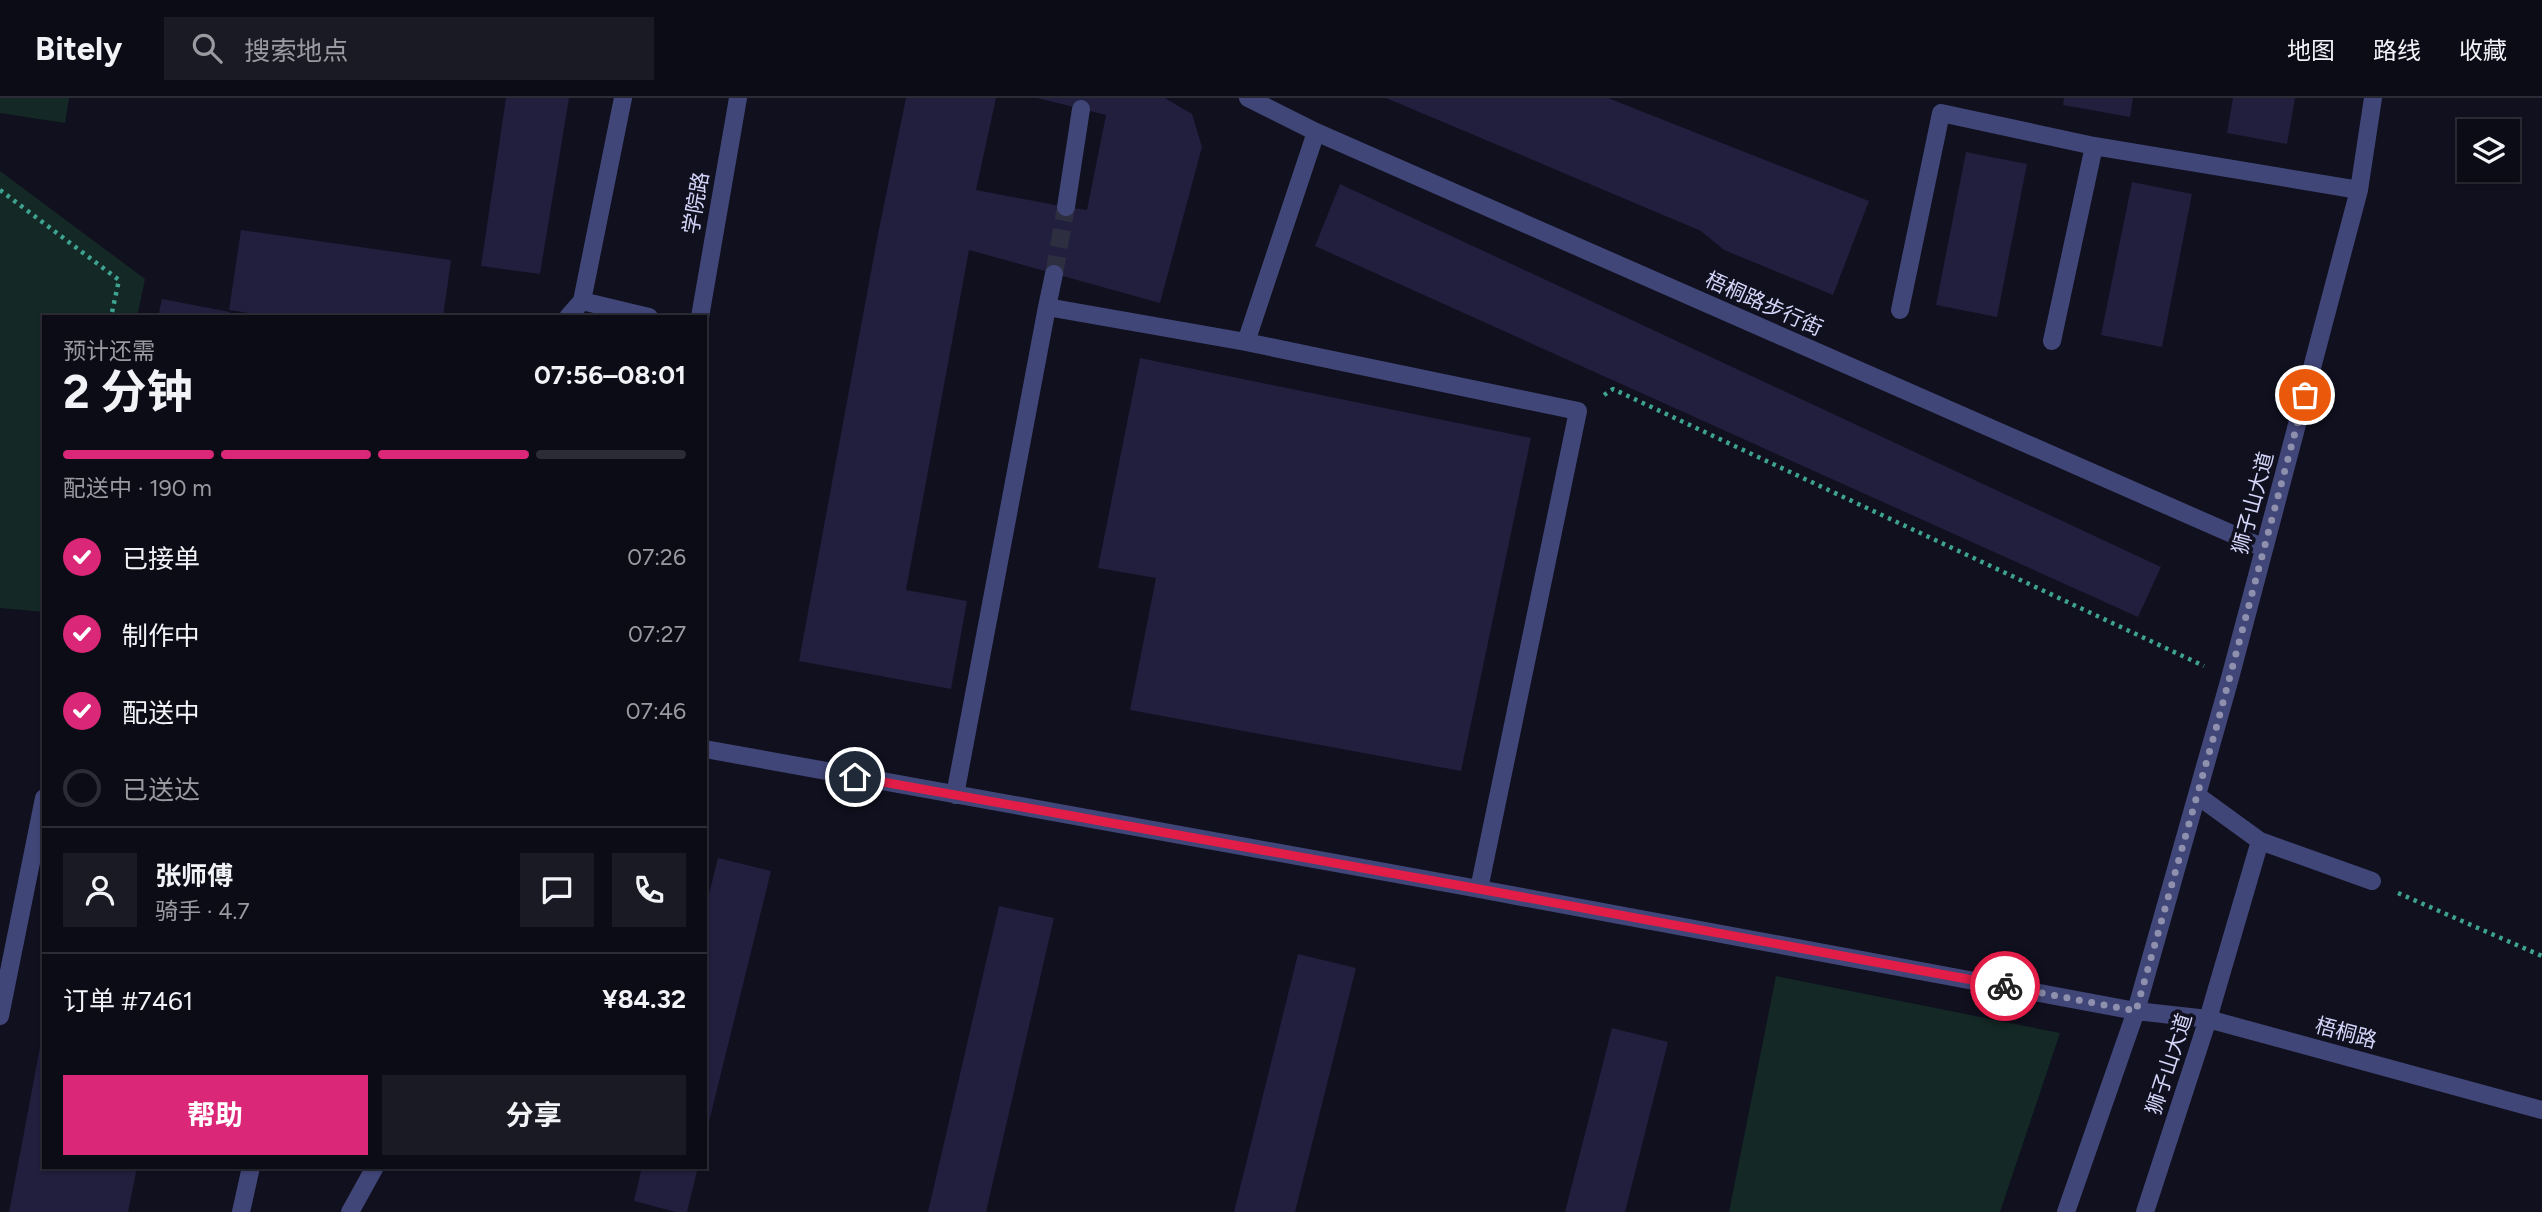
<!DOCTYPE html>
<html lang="zh">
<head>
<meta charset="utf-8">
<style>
  body { margin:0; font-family:Figtree,"Noto Sans SC",sans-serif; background:#1a1a24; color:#f1f3f6; height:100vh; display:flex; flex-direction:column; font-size:26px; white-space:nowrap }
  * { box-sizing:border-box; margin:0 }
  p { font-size:23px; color:#9a9ba1 }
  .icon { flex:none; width:38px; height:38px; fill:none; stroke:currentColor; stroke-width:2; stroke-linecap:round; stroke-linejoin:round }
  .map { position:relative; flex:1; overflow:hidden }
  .sheet { position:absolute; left:42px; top:217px; width:665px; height:854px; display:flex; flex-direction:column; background:#0c0c17; border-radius:0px; box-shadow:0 2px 5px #0004,0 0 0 2px #2c2c36 }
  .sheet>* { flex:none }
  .controls { position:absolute; left:2457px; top:21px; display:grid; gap:14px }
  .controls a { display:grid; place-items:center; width:63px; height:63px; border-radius:0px; background:#0c0c17; box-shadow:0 2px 5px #0004,0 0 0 2px #2c2c36; font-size:35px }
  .pin { position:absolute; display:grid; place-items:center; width:60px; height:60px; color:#fff; margin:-30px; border:4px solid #fff; border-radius:50%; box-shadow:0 2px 7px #0007 }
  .courier { position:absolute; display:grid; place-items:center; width:70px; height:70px; margin:-35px; border:5px solid #e11d48; border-radius:50%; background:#fff; color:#222; box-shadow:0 2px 9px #0007 }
  .head em { font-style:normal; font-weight:700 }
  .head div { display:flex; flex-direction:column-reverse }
  .head { display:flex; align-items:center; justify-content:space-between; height:119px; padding:0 21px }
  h1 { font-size:46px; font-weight:700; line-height:52px }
  .bar { display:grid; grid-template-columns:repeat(4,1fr); gap:10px 7px; align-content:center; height:84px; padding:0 21px }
  .bar i { height:9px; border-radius:5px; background:#2c2c36 }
  .bar .selected { background:#db2777 }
  .bar p { grid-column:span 4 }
  .line { display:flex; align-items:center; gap:18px; padding:0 21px; border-top:2px solid #2c2c36 }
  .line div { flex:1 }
  .round { display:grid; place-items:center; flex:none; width:74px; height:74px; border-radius:0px; background:#1a1a24 }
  ol { padding:0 21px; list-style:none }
  li { display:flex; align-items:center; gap:21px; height:77px }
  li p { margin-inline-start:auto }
  li .icon { padding:7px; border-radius:50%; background:#db2777; color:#fff; stroke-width:4 }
  li:last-child { color:#9a9ba1 }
  li i { width:38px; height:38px; border:4px solid #2c2c36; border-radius:50% }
  .button { display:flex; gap:14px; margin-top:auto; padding:14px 21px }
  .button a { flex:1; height:80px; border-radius:0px; background:#db2777; color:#fff; font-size:28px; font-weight:700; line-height:80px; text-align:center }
  .button a+a { background:#1a1a24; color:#f1f3f6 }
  header { display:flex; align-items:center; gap:42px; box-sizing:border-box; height:98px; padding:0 35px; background:#0c0c17; border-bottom:2px solid #2c2c36 }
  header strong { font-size:33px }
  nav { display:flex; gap:38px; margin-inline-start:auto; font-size:24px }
  .search { width:490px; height:63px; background:#1a1a24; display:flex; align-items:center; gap:18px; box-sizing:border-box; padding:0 24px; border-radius:0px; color:#9a9ba1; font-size:26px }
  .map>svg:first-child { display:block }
  .green { fill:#142825 }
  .building { fill:#211e3e }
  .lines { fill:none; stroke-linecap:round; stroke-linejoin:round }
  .minor-tunnel { stroke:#2d2e40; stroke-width:18; stroke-dasharray:18 9; stroke-linecap:butt }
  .path { stroke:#3ea390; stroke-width:4.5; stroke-dasharray:3.5 5; stroke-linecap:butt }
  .minor { stroke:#414678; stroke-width:18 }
  .done { stroke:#8f90ad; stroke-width:7; stroke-dasharray:0 12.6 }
  .route { stroke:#e11d48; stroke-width:9 }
  .labels { text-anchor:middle; stroke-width:7; stroke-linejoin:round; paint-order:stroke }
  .street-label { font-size:21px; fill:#d4d5f9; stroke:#10101f }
</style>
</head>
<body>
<header>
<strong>Bitely</strong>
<div class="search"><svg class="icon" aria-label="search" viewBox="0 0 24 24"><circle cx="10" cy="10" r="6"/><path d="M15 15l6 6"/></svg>搜索地点</div>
<nav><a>地图</a><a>路线</a><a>收藏</a></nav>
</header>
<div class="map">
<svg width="2542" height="1114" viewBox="0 0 2542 1114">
  <rect width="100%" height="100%" fill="#10101f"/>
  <path class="green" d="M0,0H69L65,25L0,15Z
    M0,73L145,181L137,219H44V514L0,510Z
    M1776,878L2060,935L2000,1114H1729Z"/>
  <path class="building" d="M506,0H569L540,176L481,168Z
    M906,0H996L976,92L1066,109L1087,112L1106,17L1037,0H1165L1192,16L1202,49L1160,205L969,152L906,492L967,503L951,591L799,563L878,136Z
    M1386,0H1608L1869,103L1833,197L1724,152L1701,133Z
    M2064,0H2133L2130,19L2063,7Z
    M2233,0H2295L2287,46L2227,35Z
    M1966,54L2027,66L1997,219L1936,207Z
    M2132,84L2192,96L2162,249L2101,237Z
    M1340,86L2161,469L2138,519L1315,148Z
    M241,132L451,162L443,219H274L229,212Z
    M162,201L230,214L229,219H158Z
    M1140,260L1531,340L1461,673L1130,612L1156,480L1098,470Z
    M718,760L771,773L706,1036L705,812Z
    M999,808L1054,820L986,1114H928Z
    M1298,856L1356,870L1295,1114H1234Z
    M1612,930L1668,944L1625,1114H1565Z
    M42,939L44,1069H137L128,1114H9Z
    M642,1069H698L687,1114H676L634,1103Z"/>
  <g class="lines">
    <path class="minor-tunnel" d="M1054,176L1066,109"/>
    <path class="path" d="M0,92L119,182L111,219
      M1604,297L1613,291L2204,568
      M44,533V538
      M2398,795L2542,858"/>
    <path class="minor" d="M623,0L582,203L649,219
      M1248,0L1316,34L2264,450
      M1066,109L1081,11
      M1047,209L1054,176
      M1900,212L1941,15L2094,48
      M568,219L582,203
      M700,219L738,0
      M2052,243L2094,48L2359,92
      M1246,244L1316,34
      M705,651L1479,791L2136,913L2208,921L2542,1012
      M955,697L1047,209L1246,244L1578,313L1479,791
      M2198,698L2260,743L2372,783
      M0,918L44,700
      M241,1114L251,1069
      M350,1114L375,1069
      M2066,1114L2136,913L2230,580L2359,92L2373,0
      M2145,1114L2208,921L2260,743"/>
  </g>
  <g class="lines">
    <path class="done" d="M2005,888L2136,913L2217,627L2305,297"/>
    <path class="route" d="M855,679L1479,791L2005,888"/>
  </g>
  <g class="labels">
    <g class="street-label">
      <text transform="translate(696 105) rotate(-80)" y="7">学院路</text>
      <text transform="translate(1764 206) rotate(24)" y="7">梧桐路步行街</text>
      <text transform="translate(2253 405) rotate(-75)" y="7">狮子山大道</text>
      <text transform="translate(2346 935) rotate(15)" y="7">梧桐路</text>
      <text transform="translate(2169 966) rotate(-72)" y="7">狮子山大道</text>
    </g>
  </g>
</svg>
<div class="controls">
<a><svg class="icon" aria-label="layers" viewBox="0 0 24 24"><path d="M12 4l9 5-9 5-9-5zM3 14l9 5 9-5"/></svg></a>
</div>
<div class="pin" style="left:2305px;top:297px;background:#ea580c"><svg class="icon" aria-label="bag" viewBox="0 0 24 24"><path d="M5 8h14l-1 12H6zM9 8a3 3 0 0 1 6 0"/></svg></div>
<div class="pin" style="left:855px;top:679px;background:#1f2937"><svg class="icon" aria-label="home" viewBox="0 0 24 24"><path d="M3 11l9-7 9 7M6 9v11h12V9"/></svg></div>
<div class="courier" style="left:2005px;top:888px"><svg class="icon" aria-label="bike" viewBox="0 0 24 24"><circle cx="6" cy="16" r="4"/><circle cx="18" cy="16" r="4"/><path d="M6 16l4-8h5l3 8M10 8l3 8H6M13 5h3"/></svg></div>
<section class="sheet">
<div class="head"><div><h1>2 分钟</h1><p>预计还需</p></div><em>07:56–08:01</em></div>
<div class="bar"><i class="selected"></i><i class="selected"></i><i class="selected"></i><i></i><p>配送中 · 190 m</p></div>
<ol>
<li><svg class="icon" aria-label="check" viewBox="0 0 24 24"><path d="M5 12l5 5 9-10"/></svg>已接单<p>07:26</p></li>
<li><svg class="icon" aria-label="check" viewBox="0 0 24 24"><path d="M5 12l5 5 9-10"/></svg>制作中<p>07:27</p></li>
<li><svg class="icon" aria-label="check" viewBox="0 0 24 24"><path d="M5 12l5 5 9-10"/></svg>配送中<p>07:46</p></li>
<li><i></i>已送达</li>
</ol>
<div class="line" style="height:126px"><a class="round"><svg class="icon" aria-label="person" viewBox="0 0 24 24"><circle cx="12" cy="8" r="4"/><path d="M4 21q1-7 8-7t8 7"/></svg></a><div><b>张师傅</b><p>骑手 · 4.7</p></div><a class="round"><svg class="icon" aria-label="chat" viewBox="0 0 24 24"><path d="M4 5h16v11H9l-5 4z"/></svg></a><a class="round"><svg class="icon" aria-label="phone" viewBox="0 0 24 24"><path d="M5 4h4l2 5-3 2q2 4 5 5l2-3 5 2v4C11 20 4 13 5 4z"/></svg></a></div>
<div class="line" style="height:91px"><div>订单 #7461</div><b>¥84.32</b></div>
<div class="button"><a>帮助</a><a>分享</a></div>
</section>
</div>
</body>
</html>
